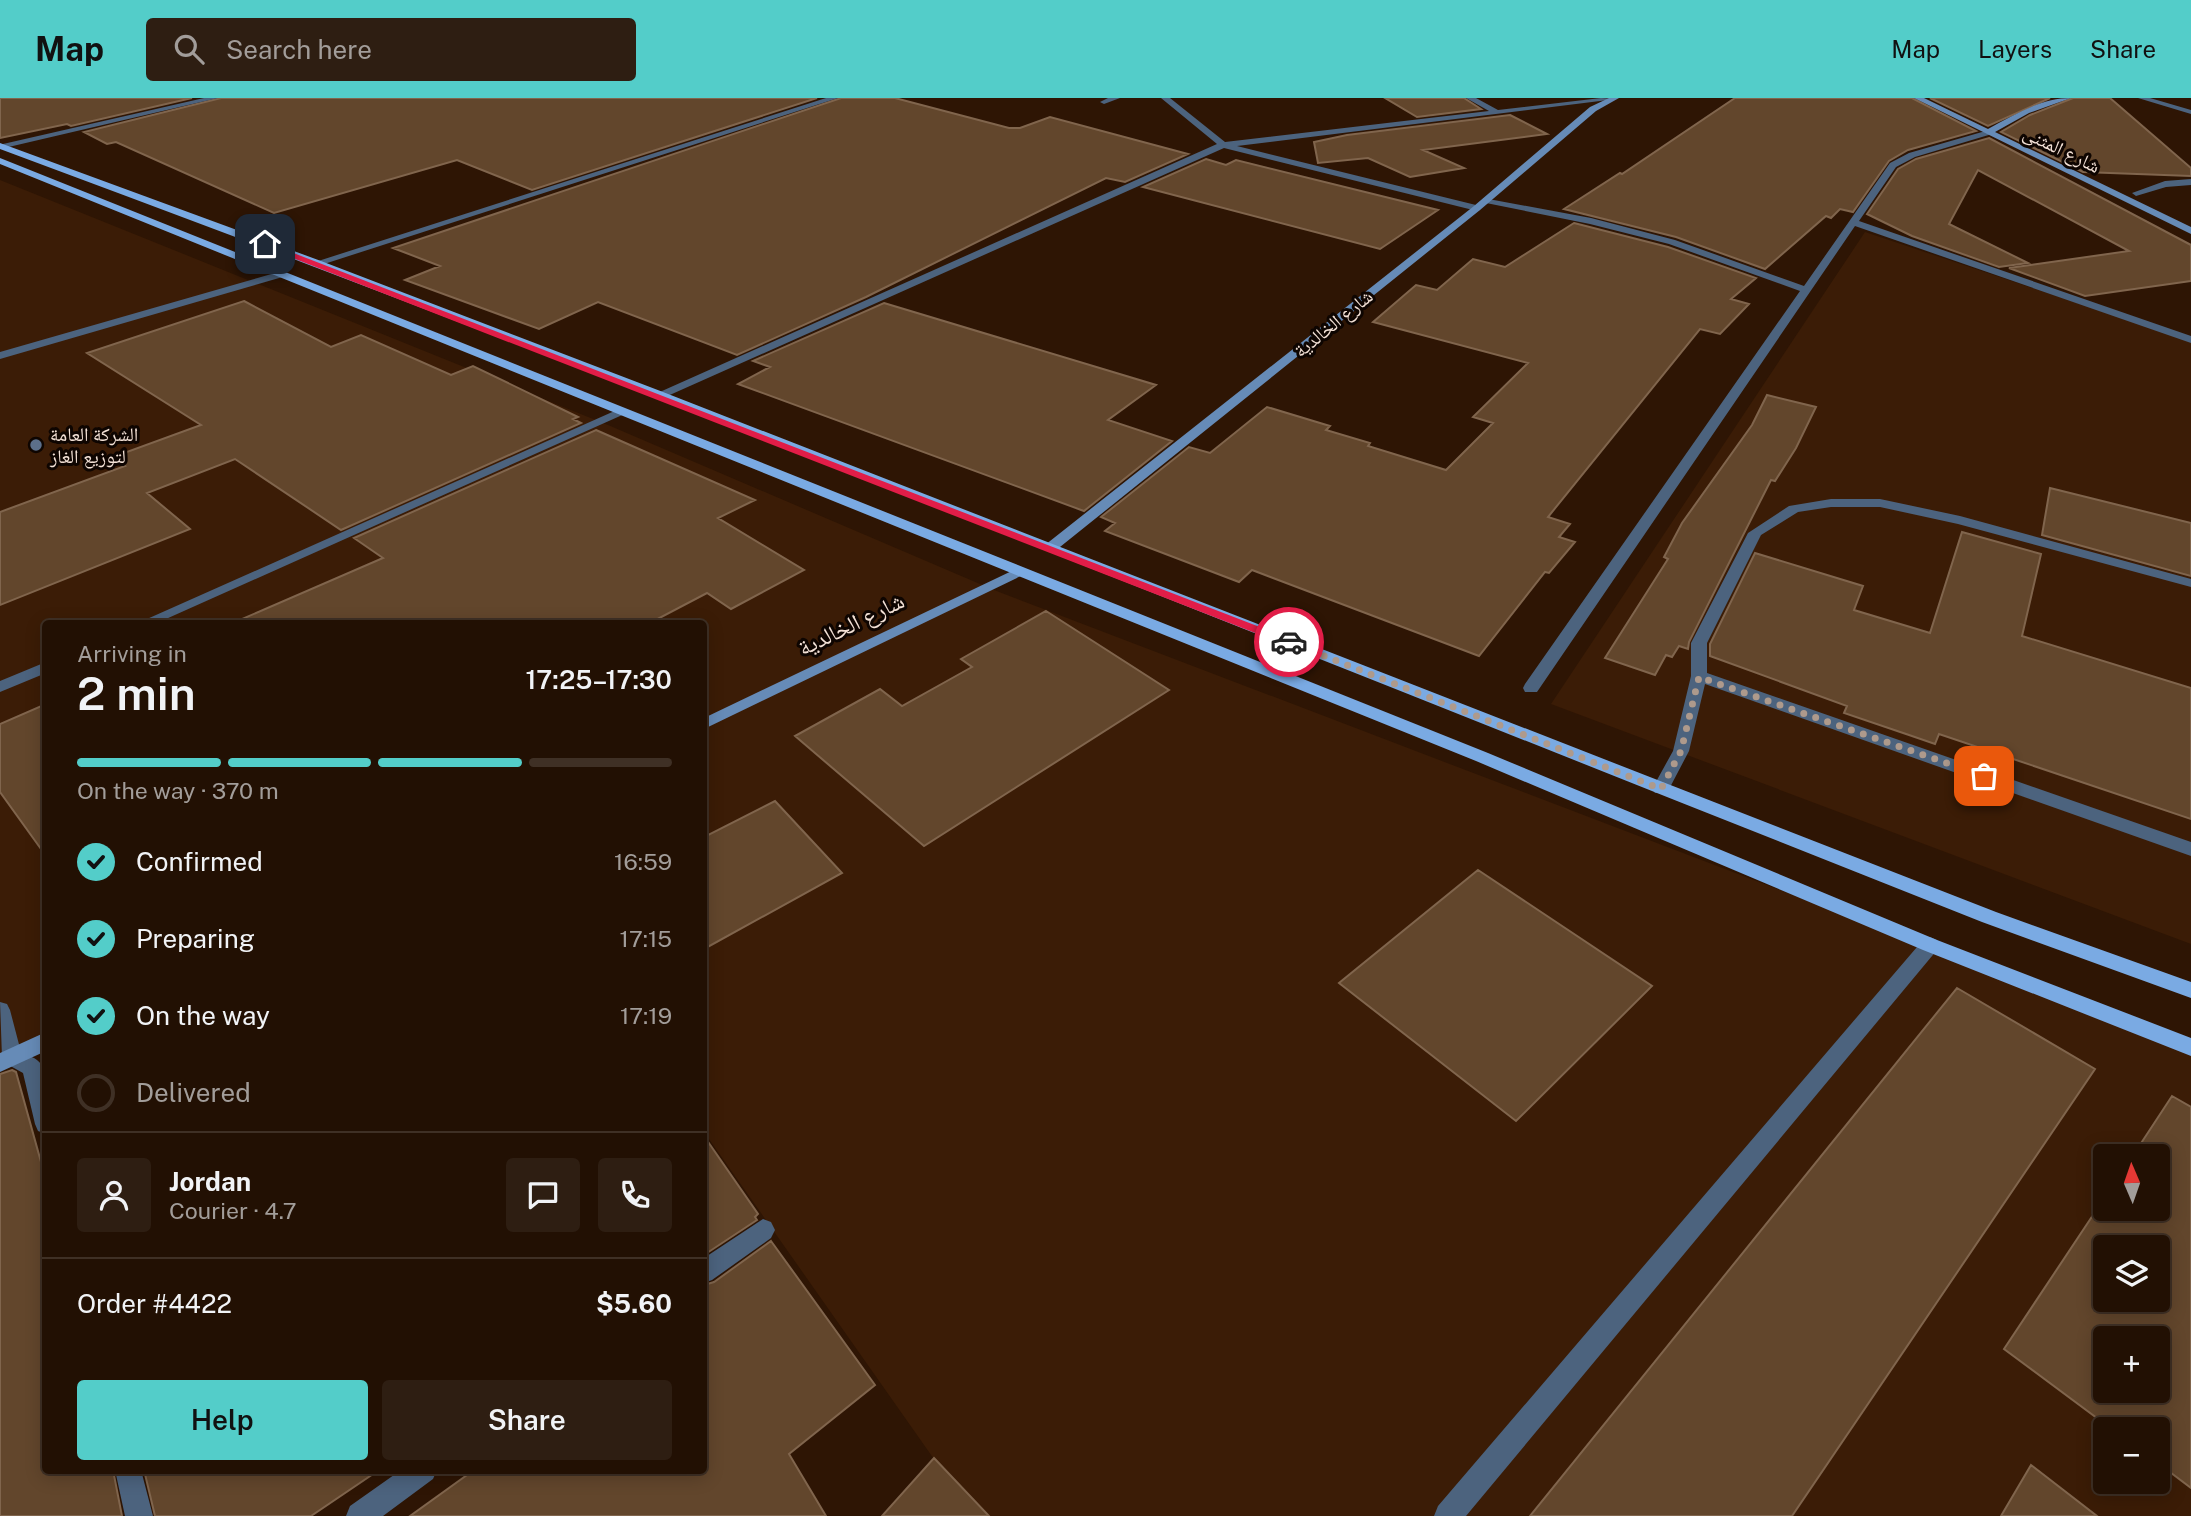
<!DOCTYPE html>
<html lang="en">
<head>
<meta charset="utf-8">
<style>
  body { margin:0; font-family:"Public Sans","Noto Naskh Arabic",sans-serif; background:#2e1e12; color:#f1f3f6; height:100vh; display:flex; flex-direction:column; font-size:26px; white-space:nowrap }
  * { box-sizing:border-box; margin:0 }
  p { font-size:23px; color:#a29d9a }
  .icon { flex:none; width:38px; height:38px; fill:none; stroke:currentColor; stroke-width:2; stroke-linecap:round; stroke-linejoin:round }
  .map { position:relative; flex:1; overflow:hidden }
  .side { position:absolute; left:42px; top:522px; width:665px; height:854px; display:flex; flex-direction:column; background:#221003; border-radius:7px; box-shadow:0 4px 18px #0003,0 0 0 2px #3f3025 }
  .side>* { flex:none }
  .needle { width:46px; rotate:358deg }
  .buttons { position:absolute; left:2093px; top:1046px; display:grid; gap:14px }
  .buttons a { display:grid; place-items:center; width:77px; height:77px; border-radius:7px; background:#221003; box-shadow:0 4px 18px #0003,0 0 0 2px #3f3025; font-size:35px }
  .pin { position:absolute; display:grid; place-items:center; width:60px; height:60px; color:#fff; margin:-30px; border-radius:14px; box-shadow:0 4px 10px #0006 }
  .courier { position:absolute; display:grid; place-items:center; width:70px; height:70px; margin:-35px; border:5px solid #e11d48; border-radius:50%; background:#fff; color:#222; box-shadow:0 2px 9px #0007 }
  .overview em { font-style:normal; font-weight:600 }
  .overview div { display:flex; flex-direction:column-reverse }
  .overview { display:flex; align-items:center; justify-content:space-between; height:119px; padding:0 35px }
  h1 { font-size:46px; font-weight:600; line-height:52px }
  .bar { display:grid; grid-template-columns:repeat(4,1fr); gap:10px 7px; align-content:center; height:84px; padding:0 35px }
  .bar i { height:9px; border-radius:5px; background:#3f3025 }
  .bar .current { background:#53cdc9 }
  .bar p { grid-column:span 4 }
  .line { display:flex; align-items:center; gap:18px; padding:0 35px; border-top:2px solid #3f3025 }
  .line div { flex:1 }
  .round { display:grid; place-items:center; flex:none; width:74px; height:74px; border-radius:7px; background:#2e1e12 }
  ol { padding:0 35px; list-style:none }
  li { display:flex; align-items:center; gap:21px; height:77px }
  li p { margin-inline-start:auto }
  li .icon { padding:7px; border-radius:50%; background:#53cdc9; color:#111; stroke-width:4 }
  li:last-child { color:#a29d9a }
  li i { width:38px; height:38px; border:4px solid #3f3025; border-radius:50% }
  .primary-button { display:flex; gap:14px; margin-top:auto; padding:14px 35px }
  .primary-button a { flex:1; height:80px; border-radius:7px; background:#53cdc9; color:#111; font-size:28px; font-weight:600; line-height:80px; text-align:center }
  .primary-button a+a { background:#2e1e12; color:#f1f3f6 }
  header { display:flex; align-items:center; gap:42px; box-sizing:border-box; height:98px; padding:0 35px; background:#53cdc9; color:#111 }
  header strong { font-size:33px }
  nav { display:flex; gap:38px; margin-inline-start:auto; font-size:24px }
  .search { width:490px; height:63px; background:#2e1e12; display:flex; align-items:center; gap:18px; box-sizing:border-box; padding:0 24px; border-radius:7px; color:#a29d9a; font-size:26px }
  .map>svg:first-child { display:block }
  .built { fill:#3b1c06; fill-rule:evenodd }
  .building { fill:#62462c; stroke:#80654d; stroke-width:2; fill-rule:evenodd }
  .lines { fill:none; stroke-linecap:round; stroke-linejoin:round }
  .street { fill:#4c637e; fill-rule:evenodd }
  .secondary { fill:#668bb7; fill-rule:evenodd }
  .primary { fill:#7aaae3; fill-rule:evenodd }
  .route { fill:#e11d48 }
  .done { stroke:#ae9a8c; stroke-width:7; stroke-dasharray:0 12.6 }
  .service-dot { fill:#5c6f8a; stroke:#0e0501; stroke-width:2.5 }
  .labels { text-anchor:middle; stroke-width:6; stroke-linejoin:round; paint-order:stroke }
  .far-street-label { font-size:19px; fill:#f3e1d6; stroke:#0e0501 }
  .far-poi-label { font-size:19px; fill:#f3e1d6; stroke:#0e0501; text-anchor:start }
  .street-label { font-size:23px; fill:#f3e1d6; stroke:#0e0501 }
</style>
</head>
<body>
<header>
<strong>Map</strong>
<div class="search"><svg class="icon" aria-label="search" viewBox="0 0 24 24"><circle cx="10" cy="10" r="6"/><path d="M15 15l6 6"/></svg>Search here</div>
<nav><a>Map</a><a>Layers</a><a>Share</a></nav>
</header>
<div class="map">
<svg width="2191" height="1418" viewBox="0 0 2191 1418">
  <rect width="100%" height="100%" fill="#2e1504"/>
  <path class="built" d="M0,82L608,327L994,492L2191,949V1418H974L704,1034V525H46L45,943L0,965ZM2105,1059H2158V1111H2105ZM2105,1150H2158V1202H2105ZM2105,1241H2158V1293H2105ZM2105,1332H2158V1384H2105Z
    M1865,134L2191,243V846L1551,606Z"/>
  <path class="building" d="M0,0H192L71,28L67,26L0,40Z
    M221,0H817L532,92L457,62L274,115L116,44L107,46L84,34Z
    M841,0H895L1009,30H1020L1050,19L1188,56L1125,84L1106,80L866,199L737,257L598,204L539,231L405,182L440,168L393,150Z
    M1385,0H1464L1481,11L1417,19Z
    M1735,0H1912L1976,33L1908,52L1889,63L1853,114L1840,111L1831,120L1826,118L1765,171L1676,139L1564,111L1620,75L1622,76Z
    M1930,0H2050L1988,28Z
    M2073,0H2110L2191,70V78L2083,74L2001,34L2030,17Z
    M1510,17L1547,36L1423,52L1464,70L1410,79L1368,60L1318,65L1314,44L1347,37Z
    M1989,40L2191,147V183L2085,198L2009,170L2129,153L1978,72L1949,126L2028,165L1999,169L1912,138L1867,116L1898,71L1916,61Z
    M1206,61L1226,67L1236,62L1438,112L1380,151L1143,89Z
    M1574,125L1668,149L1756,180L1731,201L1749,206L1720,236L1700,231L1548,419L1570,426L1559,439L1575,444L1549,475L1545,474L1479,558L1252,472L1239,484L1105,433L1115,425L1101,419L1189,349L1210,355L1267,309L1330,328L1326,332L1370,345L1368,348L1446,372L1493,325L1473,319L1528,265L1373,224L1416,187L1437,192L1473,161L1505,169Z
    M244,203L331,249L361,237L451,277L473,268L578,319L573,321L581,325L341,432L235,361L147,395L190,431L0,507V414L125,368L113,359L201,327L87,255Z
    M884,205L1156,287L1108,322L1172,343L1084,413L738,286L770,269L753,263Z
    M1767,297L1816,309L1796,350L1775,383L1771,382L1689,544L1688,551L1679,548L1672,559L1666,557L1655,577L1605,560L1668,461L1664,459L1682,425L1752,327Z
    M596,332L755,402L718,420L804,472L731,511L707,495L650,525H233L383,460L354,440Z
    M2050,390L2191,425V478L2042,437Z
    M1962,434L2041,456L2022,538L2191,590V721L1939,636L1935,646L1909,637L1844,615L1847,608L1710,558V546L1755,455L1863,488L1854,512L1930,535Z
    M1046,513L1169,592L924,748L795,638L880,591L902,608L972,569L961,561Z
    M46,606V758L0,694V626Z
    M775,703L842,775L704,851V739Z
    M1478,772L1652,888L1516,1023L1339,885Z
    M1957,890L2095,971L1792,1418H1530Z
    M12,972L16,974L46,1082V1372H113L122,1418H0V976Z
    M2172,998L2191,1009V1390L2158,1365V1332H2113L2004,1251L2105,1099V1111H2158V1059H2132ZM2105,1150H2158V1202H2105ZM2105,1241H2158V1293H2105Z
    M704,1038L758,1116L755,1119L757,1122L704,1157Z
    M771,1143L875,1287L789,1356L826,1418H410L474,1372H704V1187L714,1184Z
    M934,1360L989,1418H882Z
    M2031,1367L2097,1418H2001Z
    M144,1372H379L311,1418H155Z"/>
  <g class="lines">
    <path class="street" d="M204,0H218L0,51L3,46Z
      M826,0H838L321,167L312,165Z
      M1108,0H1120L1104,6L1100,4Z
      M1161,0H1170L1225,44L1489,13L1466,0H1476L1498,12L1601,0L1616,1L1237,48L1480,108V112L1477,113L1224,50L663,300L653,297L1217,46Z
      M2138,0H2150L2191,12V16Z
      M1989,32L1992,36L1915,59L1896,69L1859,123L2191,238V245L1855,128L1537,594H1525L1523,590L1525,586L1800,193L1669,146L1590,126L1486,105L1483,104V100L1591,120L1675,142L1804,188L1890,65L1909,55Z
      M2191,81V87L2166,89L2136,98L2132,95L2165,83Z
      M282,173L286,174V178L0,261V254Z
      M619,311L629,314L157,525H138Z
      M1831,401H1880L1960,418L2191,481V489L1958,426L1880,409H1831L1798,414L1761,437L1707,545V575L2191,744V758L1705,586L1689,653L1667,695H1655L1652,691L1673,653L1691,578V545L1748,435L1789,408Z
      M46,564V575L0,594V583Z
      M1930,839L1937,842L1940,847L1937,852L1466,1418H1434L1438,1408L1923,842Z
      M0,904L7,906L10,912L21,954C27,957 37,960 41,966C52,982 46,1016 46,1036L38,1033L35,1026L23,975L5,965L2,959Z
      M763,1121L771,1124L775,1132L771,1140L712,1182L704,1185V1160Z
      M115,1372H141L153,1418H125Z
      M401,1372H437L433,1381L383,1418H346L350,1408Z"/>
    <path class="secondary" d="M1609,0H1619L1596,13L1480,112L1055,453H1045V447L1474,108L1590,9Z
      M1914,0H1924L1988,31C2014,17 2041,0 2071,0L2029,15L1995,34L2191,129V136Z
      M1020,469L1027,473L1025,476L704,631V620Z
      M46,934V953L0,974V955Z"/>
    <path class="primary" d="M0,45L321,163L663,294L1996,814L2191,884V900L1982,824C1323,563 665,297 0,51Z
      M0,60L1488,655L1937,842L2191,940V958L1923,852L1476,663L0,66Z"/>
  </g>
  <path class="route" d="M265,144L1293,542L1294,544L1286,547L262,148Z"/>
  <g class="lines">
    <path class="done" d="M1289,544L1661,691L1681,653L1699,579L1984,678"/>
  </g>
  <circle class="service-dot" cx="36" cy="347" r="7"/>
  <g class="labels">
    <g class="far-street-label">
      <text transform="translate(2062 51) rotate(26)" y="7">شارع المثنى</text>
      <text transform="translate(1333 225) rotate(-39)" y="7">شارع الخالدية</text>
    </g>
    <g class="far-poi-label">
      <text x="50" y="343">الشركة العامة<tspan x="50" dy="22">لتوزيع الغاز</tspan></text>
    </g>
    <g class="street-label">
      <text transform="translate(851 526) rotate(-26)" y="8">شارع الخالدية</text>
    </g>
  </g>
</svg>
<div class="buttons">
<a><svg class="needle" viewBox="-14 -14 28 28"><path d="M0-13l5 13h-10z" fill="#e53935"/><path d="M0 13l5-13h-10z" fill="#a29d9a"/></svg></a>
<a><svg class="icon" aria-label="layers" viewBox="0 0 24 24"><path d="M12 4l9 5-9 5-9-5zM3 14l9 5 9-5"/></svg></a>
<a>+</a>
<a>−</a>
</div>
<div class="pin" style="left:1984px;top:678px;background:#ea580c"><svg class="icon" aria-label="bag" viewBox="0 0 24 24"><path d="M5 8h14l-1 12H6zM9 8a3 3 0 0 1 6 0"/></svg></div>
<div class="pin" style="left:265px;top:146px;background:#1f2937"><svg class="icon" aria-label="home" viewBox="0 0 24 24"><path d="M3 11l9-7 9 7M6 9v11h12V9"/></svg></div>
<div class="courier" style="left:1289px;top:544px"><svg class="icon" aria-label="car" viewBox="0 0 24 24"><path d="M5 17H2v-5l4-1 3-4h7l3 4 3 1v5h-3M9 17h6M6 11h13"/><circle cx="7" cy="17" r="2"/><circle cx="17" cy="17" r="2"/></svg></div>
<section class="side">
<div class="overview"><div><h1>2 min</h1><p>Arriving in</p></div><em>17:25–17:30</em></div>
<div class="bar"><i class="current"></i><i class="current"></i><i class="current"></i><i></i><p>On the way · 370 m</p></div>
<ol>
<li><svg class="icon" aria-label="check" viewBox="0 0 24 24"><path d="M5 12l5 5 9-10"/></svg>Confirmed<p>16:59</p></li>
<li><svg class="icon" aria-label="check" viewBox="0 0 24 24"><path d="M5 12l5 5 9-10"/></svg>Preparing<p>17:15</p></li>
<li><svg class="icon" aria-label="check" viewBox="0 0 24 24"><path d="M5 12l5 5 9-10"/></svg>On the way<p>17:19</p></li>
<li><i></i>Delivered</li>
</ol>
<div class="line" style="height:126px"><a class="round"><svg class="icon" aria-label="person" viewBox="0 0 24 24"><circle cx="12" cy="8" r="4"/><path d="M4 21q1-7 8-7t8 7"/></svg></a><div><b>Jordan</b><p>Courier · 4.7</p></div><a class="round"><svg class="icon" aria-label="chat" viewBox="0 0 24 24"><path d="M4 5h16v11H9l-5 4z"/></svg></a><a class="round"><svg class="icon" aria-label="phone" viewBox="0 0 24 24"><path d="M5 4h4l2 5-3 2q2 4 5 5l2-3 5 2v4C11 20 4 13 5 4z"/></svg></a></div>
<div class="line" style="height:91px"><div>Order #4422</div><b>$5.60</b></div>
<div class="primary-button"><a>Help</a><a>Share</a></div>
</section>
</div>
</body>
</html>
